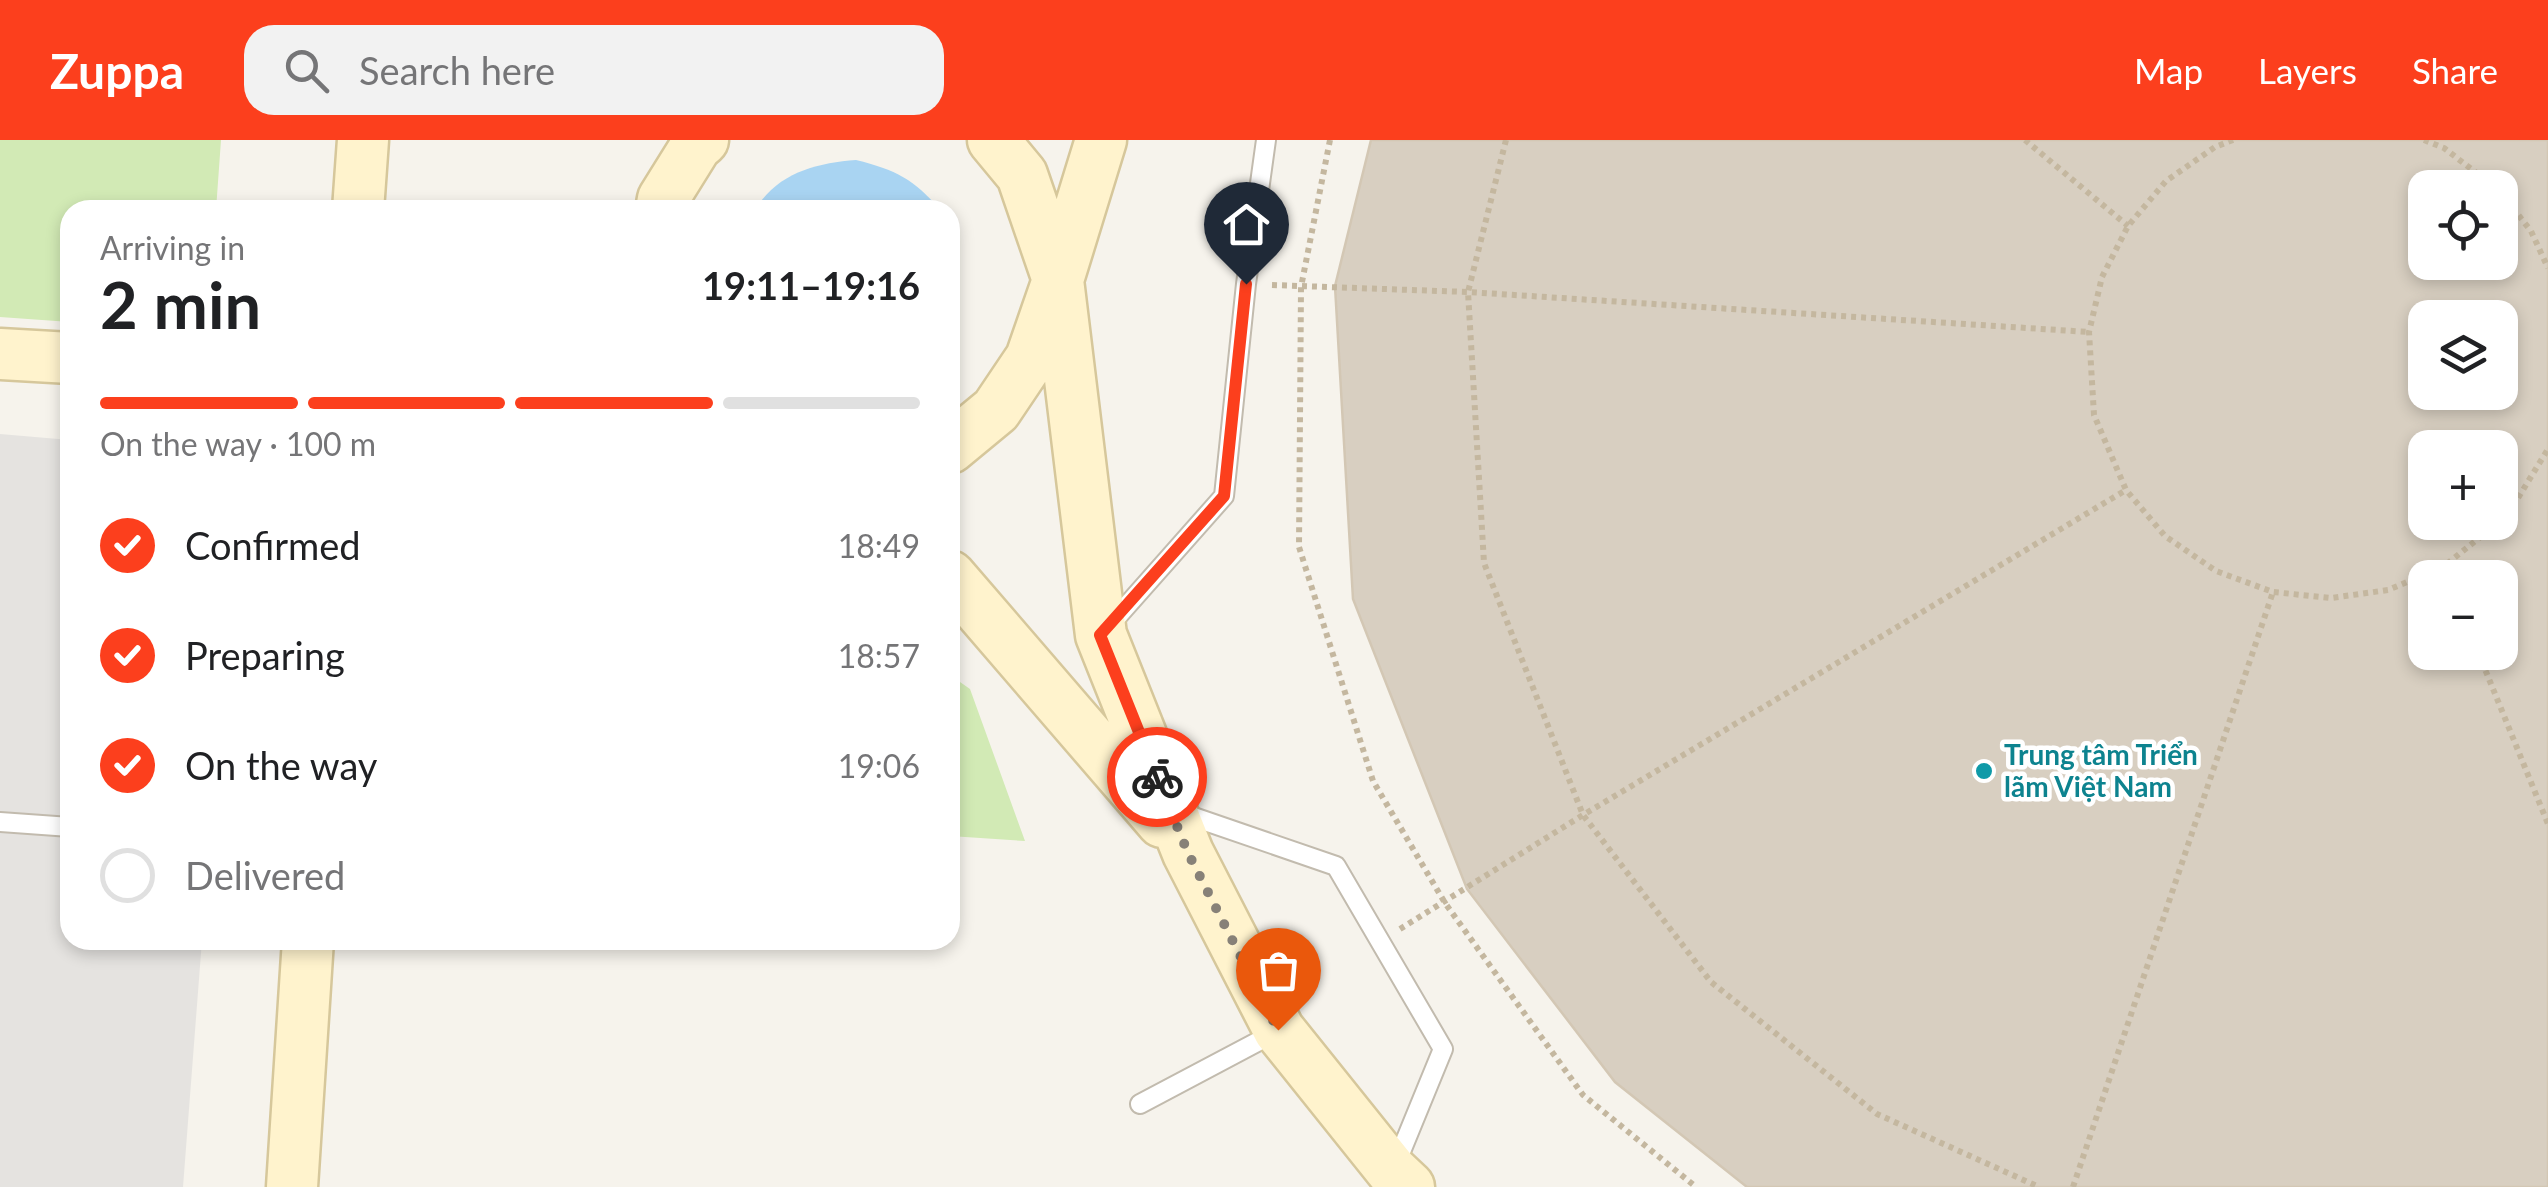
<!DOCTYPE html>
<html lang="en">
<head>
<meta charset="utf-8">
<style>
  body { margin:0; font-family:Lato,sans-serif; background:#f2f2f2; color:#202124; height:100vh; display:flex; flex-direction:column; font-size:38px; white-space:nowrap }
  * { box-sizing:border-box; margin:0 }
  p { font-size:32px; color:#757577 }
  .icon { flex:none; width:55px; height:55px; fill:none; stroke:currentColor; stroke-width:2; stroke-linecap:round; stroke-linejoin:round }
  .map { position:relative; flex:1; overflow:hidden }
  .side { position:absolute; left:60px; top:60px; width:900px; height:750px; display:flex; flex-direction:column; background:#fff; border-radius:30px; box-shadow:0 5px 15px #0003 }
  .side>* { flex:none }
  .buttons { position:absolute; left:2408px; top:30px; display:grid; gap:20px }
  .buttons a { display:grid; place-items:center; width:110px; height:110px; border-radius:20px; background:#fff; box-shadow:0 5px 15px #0003; font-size:50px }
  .pin { position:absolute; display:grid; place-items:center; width:85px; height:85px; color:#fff; margin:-102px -42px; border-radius:50% 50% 50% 0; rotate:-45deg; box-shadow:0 0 10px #0007 }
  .pin .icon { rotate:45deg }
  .courier { position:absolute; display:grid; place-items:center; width:100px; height:100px; margin:-50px; border:8px solid #fc3f1d; border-radius:50%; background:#fff; color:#222; box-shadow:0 2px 12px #0007 }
  .summary em { font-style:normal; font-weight:700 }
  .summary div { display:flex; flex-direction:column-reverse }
  .summary { display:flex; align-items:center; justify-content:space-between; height:170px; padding:0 40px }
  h1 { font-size:65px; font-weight:700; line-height:75px }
  .bar { display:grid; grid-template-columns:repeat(4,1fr); gap:15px 10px; align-content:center; height:120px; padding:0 40px }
  .bar i { height:12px; border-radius:8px; background:#e0e0e0 }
  .bar .on { background:#fc3f1d }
  .bar p { grid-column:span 4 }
  ol { padding:0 40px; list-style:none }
  li { display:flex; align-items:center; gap:30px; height:110px }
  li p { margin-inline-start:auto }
  li .icon { padding:10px; border-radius:50%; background:#fc3f1d; color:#fff; stroke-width:4 }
  li:last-child { color:#757577 }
  li i { width:55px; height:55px; border:5px solid #e0e0e0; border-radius:50% }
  header { display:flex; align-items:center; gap:60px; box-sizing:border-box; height:140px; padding:0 50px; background:#fc3f1d; color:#fff }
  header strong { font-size:48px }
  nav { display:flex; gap:55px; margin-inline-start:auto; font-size:35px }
  .search { width:700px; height:90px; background:#f2f2f2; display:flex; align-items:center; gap:25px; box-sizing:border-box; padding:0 35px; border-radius:30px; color:#757577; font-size:38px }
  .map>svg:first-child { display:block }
  .green { fill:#d2eab5 }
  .parking { fill:#e5e3e0 }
  .water { fill:#a9d4f2 }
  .building { fill:#d8cfc1; stroke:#d3c7b4; stroke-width:2.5; fill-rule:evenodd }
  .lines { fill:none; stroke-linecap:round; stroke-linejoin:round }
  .lane-casing { stroke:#c2bbae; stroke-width:22 }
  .secondary-casing { stroke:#d6c79b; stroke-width:55 }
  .path { stroke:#c4b79f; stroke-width:6; stroke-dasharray:5 5; stroke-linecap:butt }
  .lane { stroke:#fff; stroke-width:18 }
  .secondary { stroke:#fff3cd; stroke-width:50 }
  .done { stroke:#878178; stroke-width:10; stroke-dasharray:0 18 }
  .route { stroke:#fc3f1d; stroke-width:12 }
  .culture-dot { fill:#0f9aa8; stroke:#fff; stroke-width:4 }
  .labels { text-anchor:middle; stroke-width:9; stroke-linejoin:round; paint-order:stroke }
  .culture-label { font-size:28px; font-weight:bold; fill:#0d838f; stroke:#fff; text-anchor:start }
</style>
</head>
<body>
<header>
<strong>Zuppa</strong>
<div class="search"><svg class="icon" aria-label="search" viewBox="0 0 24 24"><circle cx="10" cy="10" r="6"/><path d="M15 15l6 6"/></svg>Search here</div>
<nav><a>Map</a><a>Layers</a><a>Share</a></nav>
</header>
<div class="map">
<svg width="2548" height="1047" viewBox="0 0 2548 1047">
  <rect width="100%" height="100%" fill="#f6f3ec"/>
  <path class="green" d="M0,0H221L216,70H70V182L0,177Z
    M950,535L970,549L1025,701L950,696Z"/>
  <path class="parking" d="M0,294L70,300V800H202L183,1047H0Z"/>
  <path class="water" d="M856,20C896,30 914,39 940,70H755C777,33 816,23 856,20Z"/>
  <path class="building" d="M1371,0H2548V1047H1747L1615,942L1467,749L1353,459L1335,146ZM2425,48H2500V122H2425ZM2425,178H2500V252H2425ZM2425,308H2500V382H2425ZM2425,438H2500V512H2425Z"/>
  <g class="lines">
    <defs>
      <path id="lane" d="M1108,487L1224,356L1246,144L1266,0
        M1179,672L1336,726L1443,909L1395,1026
        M0,682L70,687
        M1140,964L1278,891"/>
      <path id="secondary" d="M1101,0L1058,140L1101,495L1188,713L1279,890L1392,1031L1409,1047
        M358,70L363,0
        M661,70L663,59L696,6L703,0
        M0,214L70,218
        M950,308L996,270L1031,218L1058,140L1022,35L993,0
        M950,436L1162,682
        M292,1047L308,800"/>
    </defs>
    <use href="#lane" class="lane-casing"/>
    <use href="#secondary" class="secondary-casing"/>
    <path class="path" d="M1330,0L1301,147L1299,407L1373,641L1445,763L1583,955L1696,1047
      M1506,0L1468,152L1484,423L1583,675L1711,842L1877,974L2039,1047
      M2025,0L2128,86
      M2233,0L2215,7L2166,41L2128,86L2102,137L2089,192L2094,275L2126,350L2165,396L2216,431L2273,452L2331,458L2388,450L2443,427L2499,382
      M2424,0L2444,8L2496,48
      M2500,52L2531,91L2548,128
      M1272,145L1468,152L2089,192
      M2500,381L2507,376L2548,309
      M2478,512L2548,684
      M1400,789L1583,675L2126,350
      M2073,1047L2273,452"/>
    <use href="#lane" class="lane"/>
    <use href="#secondary" class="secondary"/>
  </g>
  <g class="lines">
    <path class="done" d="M1157,637L1188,713L1278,890"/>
    <path class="route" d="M1157,637L1100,495L1224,356L1246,144"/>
  </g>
  <circle class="culture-dot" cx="1984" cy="631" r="10"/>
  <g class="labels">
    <g class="culture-label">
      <text x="2004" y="625">Trung tâm Triển<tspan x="2004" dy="32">lãm Việt Nam</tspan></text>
    </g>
  </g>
</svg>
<div class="buttons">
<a><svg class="icon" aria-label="locate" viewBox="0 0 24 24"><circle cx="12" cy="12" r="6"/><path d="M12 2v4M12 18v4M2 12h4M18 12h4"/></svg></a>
<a><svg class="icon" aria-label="layers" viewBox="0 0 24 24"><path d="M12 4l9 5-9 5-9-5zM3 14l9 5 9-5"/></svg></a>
<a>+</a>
<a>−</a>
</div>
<div class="pin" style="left:1278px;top:890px;background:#ea580c"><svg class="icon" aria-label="bag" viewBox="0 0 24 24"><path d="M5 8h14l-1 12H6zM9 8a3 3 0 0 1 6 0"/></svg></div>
<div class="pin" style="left:1246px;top:144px;background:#1f2937"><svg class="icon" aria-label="home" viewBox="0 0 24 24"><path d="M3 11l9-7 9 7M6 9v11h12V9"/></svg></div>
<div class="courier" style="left:1157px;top:637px"><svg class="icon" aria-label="bike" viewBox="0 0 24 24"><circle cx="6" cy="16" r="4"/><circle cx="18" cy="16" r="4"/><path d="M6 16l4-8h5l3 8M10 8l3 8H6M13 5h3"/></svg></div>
<section class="side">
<div class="summary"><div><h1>2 min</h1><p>Arriving in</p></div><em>19:11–19:16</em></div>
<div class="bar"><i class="on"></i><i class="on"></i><i class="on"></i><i></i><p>On the way · 100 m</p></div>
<ol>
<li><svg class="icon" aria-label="check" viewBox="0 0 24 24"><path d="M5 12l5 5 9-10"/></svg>Confirmed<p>18:49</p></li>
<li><svg class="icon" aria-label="check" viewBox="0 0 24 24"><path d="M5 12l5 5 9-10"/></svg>Preparing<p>18:57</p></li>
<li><svg class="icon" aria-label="check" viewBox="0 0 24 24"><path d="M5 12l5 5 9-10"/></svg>On the way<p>19:06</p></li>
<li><i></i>Delivered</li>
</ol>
</section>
</div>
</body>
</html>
